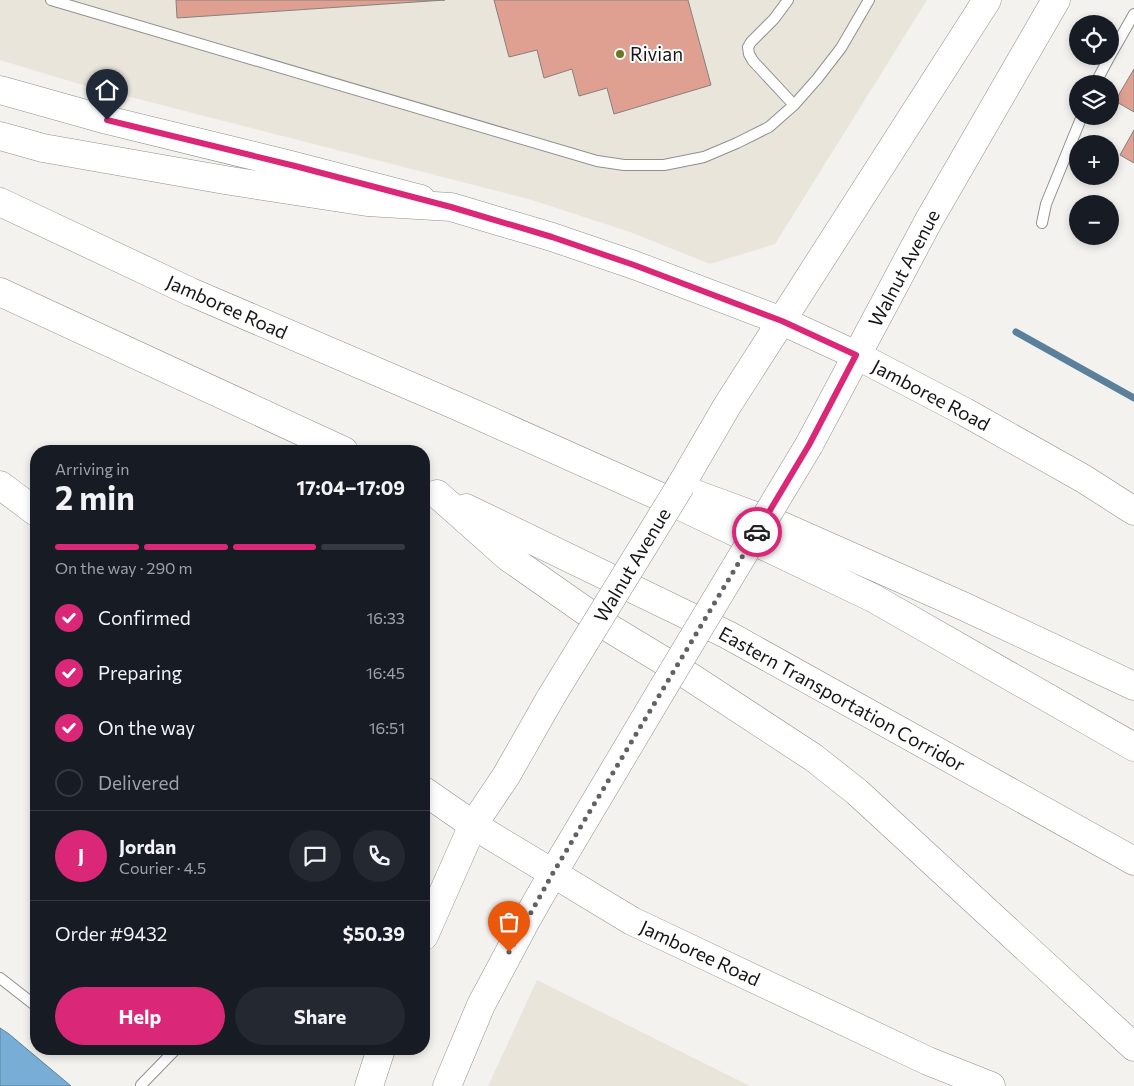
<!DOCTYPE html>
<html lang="en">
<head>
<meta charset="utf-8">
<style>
  body { margin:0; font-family:Commissioner,sans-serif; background:#242831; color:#f1f3f6; height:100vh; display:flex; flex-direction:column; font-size:19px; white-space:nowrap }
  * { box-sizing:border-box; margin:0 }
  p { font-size:16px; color:#9ea1a6 }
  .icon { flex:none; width:28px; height:28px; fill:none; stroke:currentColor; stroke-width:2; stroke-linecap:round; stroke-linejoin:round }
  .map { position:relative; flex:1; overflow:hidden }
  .panel { position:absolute; left:30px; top:445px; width:400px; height:610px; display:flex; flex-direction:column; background:#171b24; border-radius:20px; box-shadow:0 2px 8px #0003 }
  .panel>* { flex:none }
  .fabs { position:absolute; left:1069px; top:15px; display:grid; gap:10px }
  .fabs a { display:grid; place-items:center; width:50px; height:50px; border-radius:50%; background:#171b24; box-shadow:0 2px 8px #0003; font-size:25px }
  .pin { position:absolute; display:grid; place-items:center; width:42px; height:42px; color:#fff; margin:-51px -21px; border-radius:50% 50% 50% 0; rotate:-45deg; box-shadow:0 0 5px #0007 }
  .pin .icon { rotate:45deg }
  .courier { position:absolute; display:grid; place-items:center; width:50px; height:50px; margin:-25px; border:4px solid #db2777; border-radius:50%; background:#fff; color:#222; box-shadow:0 1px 6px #0007 }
  .headline em { font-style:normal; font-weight:700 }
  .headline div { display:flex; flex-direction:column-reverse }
  .headline { display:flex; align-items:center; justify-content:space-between; height:85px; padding:0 25px }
  h1 { font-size:32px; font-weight:700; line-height:38px }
  .bar { display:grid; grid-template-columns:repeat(4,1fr); gap:8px 5px; align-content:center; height:60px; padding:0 25px }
  .bar i { height:6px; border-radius:4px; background:#363941 }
  .bar .current { background:#db2777 }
  .bar p { grid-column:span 4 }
  .line { display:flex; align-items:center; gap:12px; padding:0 25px; border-top:1px solid #363941 }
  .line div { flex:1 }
  .round { display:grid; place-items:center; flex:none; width:52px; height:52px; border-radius:26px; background:#242831 }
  ol { padding:0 25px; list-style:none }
  li { display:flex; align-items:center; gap:15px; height:55px }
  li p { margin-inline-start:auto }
  li .icon { padding:5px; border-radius:50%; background:#db2777; color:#fff; stroke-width:4 }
  li:last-child { color:#9ea1a6 }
  li i { width:28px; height:28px; border:2px solid #363941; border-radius:50% }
  .cta { display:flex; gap:10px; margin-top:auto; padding:10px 25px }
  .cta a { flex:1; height:58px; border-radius:30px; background:#db2777; color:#fff; font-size:20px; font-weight:700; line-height:58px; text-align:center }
  .cta a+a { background:#242831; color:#f1f3f6 }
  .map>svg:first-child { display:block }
  .built { fill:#e9e5db }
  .water { fill:#78aed5; stroke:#5b809b }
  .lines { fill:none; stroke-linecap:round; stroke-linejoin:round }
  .stream { stroke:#5b809b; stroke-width:7 }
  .building { fill:#e0a091; stroke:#83807f }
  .lane-casing { stroke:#91908d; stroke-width:12 }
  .secondary-casing { stroke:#91908d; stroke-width:29 }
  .primary-casing { stroke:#91908d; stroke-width:29 }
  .highway-casing { stroke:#91908d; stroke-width:29 }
  .lane { stroke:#fff; stroke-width:10 }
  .secondary { stroke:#fff; stroke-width:28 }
  .primary { stroke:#fff; stroke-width:28 }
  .highway { stroke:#fff; stroke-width:28 }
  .secondary-bridge-casing { stroke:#91908d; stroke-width:29; stroke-linecap:butt }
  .secondary-bridge { stroke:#fff; stroke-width:28 }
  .done { stroke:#636261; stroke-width:5; stroke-dasharray:0 9 }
  .route { stroke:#db2777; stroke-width:6 }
  .poi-dot { fill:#70761f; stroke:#fff; stroke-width:2 }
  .labels { text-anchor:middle; stroke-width:4; stroke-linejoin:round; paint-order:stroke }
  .poi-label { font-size:19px; fill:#161514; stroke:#fff; text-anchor:start }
  .street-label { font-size:19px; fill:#161514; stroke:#fff }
</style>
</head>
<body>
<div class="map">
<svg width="1134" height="1086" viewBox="0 0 1134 1086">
  <rect width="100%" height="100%" fill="#f3f2ef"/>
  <path class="built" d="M0,0H927L775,244L710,264L630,232L532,200L76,83L0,60Z
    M537,980L750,1086H488Z"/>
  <path class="water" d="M0,1028L9,1034L71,1086H0Z"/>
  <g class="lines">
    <path class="stream" d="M1016,332L1134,398"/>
  </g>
  <path class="building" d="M176,0H445L177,18Z
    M494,0H688L711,85L614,114L607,88L579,96L572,69L544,78L537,50L509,57Z
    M1134,69V112L1115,101Z
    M1134,130V163L1120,155Z"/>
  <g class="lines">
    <defs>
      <path id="lane" d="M51,0L597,161L624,165H664L704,157L737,143L769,127L794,105L817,79L841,48L869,0
        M788,0L774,19L751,42L748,47L749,54L753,61L794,105
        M1110,56L1134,14
        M1095,84L1110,56
        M1042,223L1046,204L1082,116
        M0,978L36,1006
        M141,1085L176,1049"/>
      <path id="secondary" d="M809,445L929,220L1056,0
        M681,485L727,406L987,0
        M424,936L473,825L506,776L551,697
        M369,1086L381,1049
        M447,1086L481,1005L528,917L553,873L663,688"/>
      <path id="primary" d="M0,90L107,120L295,166L421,199"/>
      <path id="highway" d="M0,136L43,148L225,180L367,202L451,207L552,237L634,265L782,321L856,355L965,412L1084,479L1134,511
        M0,202L191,292L457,406L670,501L873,598L1134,747
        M0,292L344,451
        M0,485L36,512
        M679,488L780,525L963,606L1134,686
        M437,494L508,557L611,629L692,678L814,758L857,792L1134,1047
        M466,508L728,635L1134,861
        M424,791L473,825L632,921L928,1061L991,1086"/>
    </defs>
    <use href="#lane" class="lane-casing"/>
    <use href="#secondary" class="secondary-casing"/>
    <use href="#primary" class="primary-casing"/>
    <use href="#highway" class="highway-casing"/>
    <use href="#lane" class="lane"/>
    <use href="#secondary" class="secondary"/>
    <use href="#primary" class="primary"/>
    <use href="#highway" class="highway"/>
    <defs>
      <path id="secondary-bridge" d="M663,688L809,445
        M551,697L681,485"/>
    </defs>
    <use href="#secondary-bridge" class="secondary-bridge-casing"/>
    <use href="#secondary-bridge" class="secondary-bridge"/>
  </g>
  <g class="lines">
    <path class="done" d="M509,952L553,873L757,532"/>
    <path class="route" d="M107,120L295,166L451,207L552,237L634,265L782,321L856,355L809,445L757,532"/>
  </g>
  <circle class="poi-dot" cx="620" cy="54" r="5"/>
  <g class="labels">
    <g class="poi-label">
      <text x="630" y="61">Rivian</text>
    </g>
    <g class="street-label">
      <text transform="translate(904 268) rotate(-62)" y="7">Walnut Avenue</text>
      <text transform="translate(227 307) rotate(24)" y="7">Jamboree Road</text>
      <text transform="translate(931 395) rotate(28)" y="7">Jamboree Road</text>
      <text transform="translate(632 565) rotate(-59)" y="7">Walnut Avenue</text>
      <text transform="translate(842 699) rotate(29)" y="7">Eastern Transportation Corridor</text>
      <text transform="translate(700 953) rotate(25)" y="7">Jamboree Road</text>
    </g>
  </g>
</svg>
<div class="fabs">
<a><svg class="icon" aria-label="locate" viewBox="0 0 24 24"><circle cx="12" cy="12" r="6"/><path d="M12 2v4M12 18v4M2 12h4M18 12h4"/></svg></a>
<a><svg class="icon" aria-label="layers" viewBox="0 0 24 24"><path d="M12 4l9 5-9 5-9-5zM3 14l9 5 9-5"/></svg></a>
<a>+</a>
<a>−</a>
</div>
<div class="pin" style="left:509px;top:952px;background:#ea580c"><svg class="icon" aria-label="bag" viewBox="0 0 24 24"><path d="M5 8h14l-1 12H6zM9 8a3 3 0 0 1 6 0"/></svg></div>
<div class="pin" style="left:107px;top:120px;background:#1f2937"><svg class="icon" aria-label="home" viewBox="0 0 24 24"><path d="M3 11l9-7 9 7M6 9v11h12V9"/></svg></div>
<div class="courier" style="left:757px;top:532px"><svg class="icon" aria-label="car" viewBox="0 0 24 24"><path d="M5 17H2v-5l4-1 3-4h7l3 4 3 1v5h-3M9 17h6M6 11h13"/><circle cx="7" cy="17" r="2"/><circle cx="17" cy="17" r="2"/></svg></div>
<section class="panel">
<div class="headline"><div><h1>2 min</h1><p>Arriving in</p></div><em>17:04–17:09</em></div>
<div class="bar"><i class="current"></i><i class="current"></i><i class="current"></i><i></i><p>On the way · 290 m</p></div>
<ol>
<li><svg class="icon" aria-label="check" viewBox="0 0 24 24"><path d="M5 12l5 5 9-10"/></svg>Confirmed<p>16:33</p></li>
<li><svg class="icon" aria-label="check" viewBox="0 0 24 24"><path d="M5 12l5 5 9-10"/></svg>Preparing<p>16:45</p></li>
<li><svg class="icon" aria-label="check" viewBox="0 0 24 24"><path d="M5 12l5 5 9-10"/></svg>On the way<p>16:51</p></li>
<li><i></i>Delivered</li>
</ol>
<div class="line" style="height:90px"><b class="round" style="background:#db2777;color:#fff">J</b><div><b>Jordan</b><p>Courier · 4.5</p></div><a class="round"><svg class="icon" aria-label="chat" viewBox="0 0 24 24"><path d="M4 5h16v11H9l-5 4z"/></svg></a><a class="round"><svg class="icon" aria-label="phone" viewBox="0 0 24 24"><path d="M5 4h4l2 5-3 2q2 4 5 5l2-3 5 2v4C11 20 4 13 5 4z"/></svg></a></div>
<div class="line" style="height:65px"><div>Order #9432</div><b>$50.39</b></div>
<div class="cta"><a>Help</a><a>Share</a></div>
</section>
</div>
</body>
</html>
